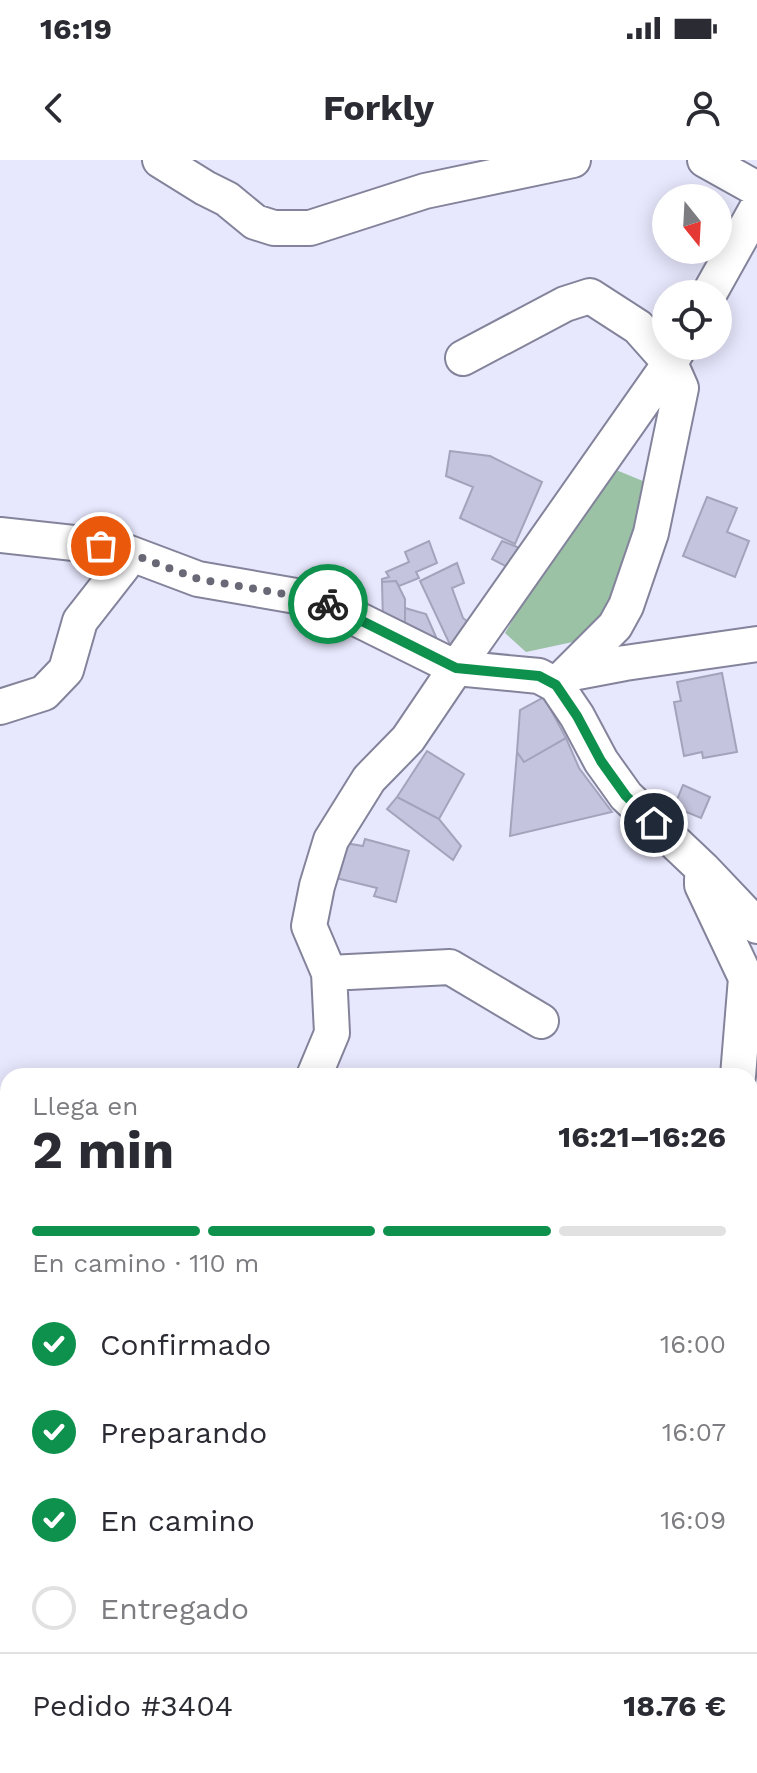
<!DOCTYPE html>
<html lang="es">
<head>
<meta charset="utf-8">
<style>
  body { margin:0; font-family:"Work Sans",sans-serif; background:#f7f7f7; color:#2b2b33; height:100vh; display:flex; flex-direction:column; font-size:30px; white-space:nowrap }
  * { box-sizing:border-box; margin:0 }
  p { font-size:26px; color:#7c7c81 }
  .icon { flex:none; width:44px; height:44px; fill:none; stroke:currentColor; stroke-width:2; stroke-linecap:round; stroke-linejoin:round }
  .map { position:relative; flex:1; overflow:hidden }
  .drawer { position:absolute; left:0px; top:908px; width:758px; height:706px; display:flex; flex-direction:column; background:#fff; border-radius:24px 24px 0 0; box-shadow:0 4px 20px #0003 }
  .drawer>* { flex:none }
  .needle { width:52px; rotate:162deg }
  .tools { position:absolute; left:652px; top:24px; display:grid; gap:16px }
  .tools a { display:grid; place-items:center; width:80px; height:80px; border-radius:50%; background:#fff; box-shadow:0 4px 20px #0003; font-size:40px }
  .pin { position:absolute; display:grid; place-items:center; width:68px; height:68px; color:#fff; margin:-34px; border:4px solid #fff; border-radius:50%; box-shadow:0 2px 8px #0007 }
  .courier { position:absolute; display:grid; place-items:center; width:80px; height:80px; margin:-40px; border:6px solid #0f914e; border-radius:50%; background:#fff; color:#222; box-shadow:0 2px 10px #0007 }
  .summary em { font-style:normal; font-weight:700 }
  .summary div { display:flex; flex-direction:column-reverse }
  .summary { display:flex; align-items:center; justify-content:space-between; height:136px; padding:0 32px }
  h1 { font-size:52px; font-weight:700; line-height:60px }
  .bar { display:grid; grid-template-columns:repeat(4,1fr); gap:12px 8px; align-content:center; height:96px; padding:0 32px }
  .bar i { height:10px; border-radius:6px; background:#e1e1e2 }
  .bar .active { background:#0f914e }
  .bar p { grid-column:span 4 }
  .line { display:flex; align-items:center; gap:20px; padding:0 32px; border-top:2px solid #e1e1e2 }
  .line div { flex:1 }
  ol { padding:0 32px; list-style:none }
  li { display:flex; align-items:center; gap:24px; height:88px }
  li p { margin-inline-start:auto }
  li .icon { padding:8px; border-radius:50%; background:#0f914e; color:#fff; stroke-width:4 }
  li:last-child { color:#7c7c81 }
  li i { width:44px; height:44px; border:4px solid #e1e1e2; border-radius:50% }
  .status { display:flex; justify-content:space-between; align-items:center; height:56px; padding:0 40px; background:#fff; direction:ltr }
  .status svg { height:22px; fill:currentColor }
  header { display:flex; justify-content:space-between; align-items:center; height:104px; padding:0 32px; background:#fff; font-size:36px; font-weight:700 }
  .map>svg:first-child { display:block }
  .green { fill:#9bc2a5 }
  .building { fill:#c4c4de; stroke:#a3a3bc; stroke-width:2 }
  .lines { fill:none; stroke-linecap:round; stroke-linejoin:round }
  .minor-casing { stroke:#83839b; stroke-width:38 }
  .path { stroke:#7f7f8f; stroke-width:5; stroke-dasharray:4 4; stroke-linecap:butt }
  .minor { stroke:#fff; stroke-width:34 }
  .done { stroke:#686876; stroke-width:8; stroke-dasharray:0 14.4 }
  .route { stroke:#0f914e; stroke-width:10 }
</style>
</head>
<body>
<div class="status"><b>16:19</b><svg viewBox="0 0 49 12"><path d="M0 12V9h3v3zM5 12V6h3v6zM10 12V3h3v9zM15 12V0h3v12zM26 1h20v11H26zM47 4h2v5h-2z"/></svg></div>
<header><svg class="icon" aria-label="back" viewBox="0 0 24 24"><path d="M15 5l-7 7 7 7"/></svg>Forkly<svg class="icon" aria-label="person" viewBox="0 0 24 24"><circle cx="12" cy="8" r="4"/><path d="M4 21q1-7 8-7t8 7"/></svg></header>
<div class="map">
<svg width="757" height="1613" viewBox="0 0 757 1613">
  <rect width="100%" height="100%" fill="#e7e7fd"/>
  <path class="green" d="M604,305L655,326L612,457L582,480L526,492L505,473Z"/>
  <path class="building" d="M450,291L490,296L542,322L515,384L460,358L473,327L446,316Z
    M707,337L737,348L727,372L749,381L735,417L683,396Z
    M429,381L437,403L416,412L419,418L399,426L396,421L382,422V419L389,417L386,412L409,402L405,392Z
    M502,381L527,391L515,411L492,399Z
    M457,403L464,423L452,428L463,458L474,467L453,491L420,421Z
    M396,421L405,439V462L383,461L382,422Z
    M405,448L426,454L436,477L426,484L392,462H405Z
    M722,513L737,592L703,598L702,592L684,596L674,542L681,541L677,522Z
    M544,537L566,578L524,602L517,592L520,550Z
    M566,578L579,608L612,652L510,676L517,592L524,602Z
    M427,591L464,614L439,659L397,637Z
    M683,625L710,637L701,658L674,647Z
    M397,637L439,659L461,686L453,700L387,649Z
    M365,679L409,691L396,742L374,736L377,728L336,718L345,683L363,686Z
    M751,974H757V1012L750,1011Z
    M757,1213V1256L750,1258V1214Z
    M757,1326V1361H756L750,1327Z"/>
  <g class="lines">
    <defs>
      <path id="minor" d="M160,0L205,28L227,39L255,62L274,68H310L425,31L573,0
        M705,0L757,29
        M709,134L757,48
        M463,198L565,144L590,136L638,167L670,203L681,228L651,373L626,446L615,466L556,525
        M0,375L101,386L129,393L198,419L319,440L456,508L539,516L556,525L577,556L601,601L626,636L703,709L757,766
        M565,518L572,513L625,503L757,484
        M0,547L44,533L66,510L80,461L123,406L129,393
        M702,719V725L746,818L738,916
        M329,813L450,807L541,861
        M314,916L332,873L329,813L309,766L317,726L331,680L369,619L408,579L456,508L670,203L680,186
        M750,1472L757,1480
        M346,1606L359,1613
        M159,1613L182,1606"/>
    </defs>
    <use href="#minor" class="minor-casing"/>
    <path class="path" d="M750,1015H757"/>
    <use href="#minor" class="minor"/>
  </g>
  <g class="lines">
    <path class="done" d="M101,386L129,393L198,419L319,440L328,444"/>
    <path class="route" d="M328,444L456,508L539,516L556,525L577,556L601,601L626,636L654,663"/>
  </g>
</svg>
<div class="tools">
<a><svg class="needle" viewBox="-14 -14 28 28"><path d="M0-13l5 13h-10z" fill="#e53935"/><path d="M0 13l5-13h-10z" fill="#7c7c81"/></svg></a>
<a><svg class="icon" aria-label="locate" viewBox="0 0 24 24"><circle cx="12" cy="12" r="6"/><path d="M12 2v4M12 18v4M2 12h4M18 12h4"/></svg></a>
</div>
<div class="pin" style="left:101px;top:386px;background:#ea580c"><svg class="icon" aria-label="bag" viewBox="0 0 24 24"><path d="M5 8h14l-1 12H6zM9 8a3 3 0 0 1 6 0"/></svg></div>
<div class="pin" style="left:654px;top:663px;background:#1f2937"><svg class="icon" aria-label="home" viewBox="0 0 24 24"><path d="M3 11l9-7 9 7M6 9v11h12V9"/></svg></div>
<div class="courier" style="left:328px;top:444px"><svg class="icon" aria-label="bike" viewBox="0 0 24 24"><circle cx="6" cy="16" r="4"/><circle cx="18" cy="16" r="4"/><path d="M6 16l4-8h5l3 8M10 8l3 8H6M13 5h3"/></svg></div>
<section class="drawer">
<div class="summary"><div><h1>2 min</h1><p>Llega en</p></div><em>16:21–16:26</em></div>
<div class="bar"><i class="active"></i><i class="active"></i><i class="active"></i><i></i><p>En camino · 110 m</p></div>
<ol>
<li><svg class="icon" aria-label="check" viewBox="0 0 24 24"><path d="M5 12l5 5 9-10"/></svg>Confirmado<p>16:00</p></li>
<li><svg class="icon" aria-label="check" viewBox="0 0 24 24"><path d="M5 12l5 5 9-10"/></svg>Preparando<p>16:07</p></li>
<li><svg class="icon" aria-label="check" viewBox="0 0 24 24"><path d="M5 12l5 5 9-10"/></svg>En camino<p>16:09</p></li>
<li><i></i>Entregado</li>
</ol>
<div class="line" style="height:104px"><div>Pedido #3404</div><b>18.76 €</b></div>
</section>
</div>
</body>
</html>
